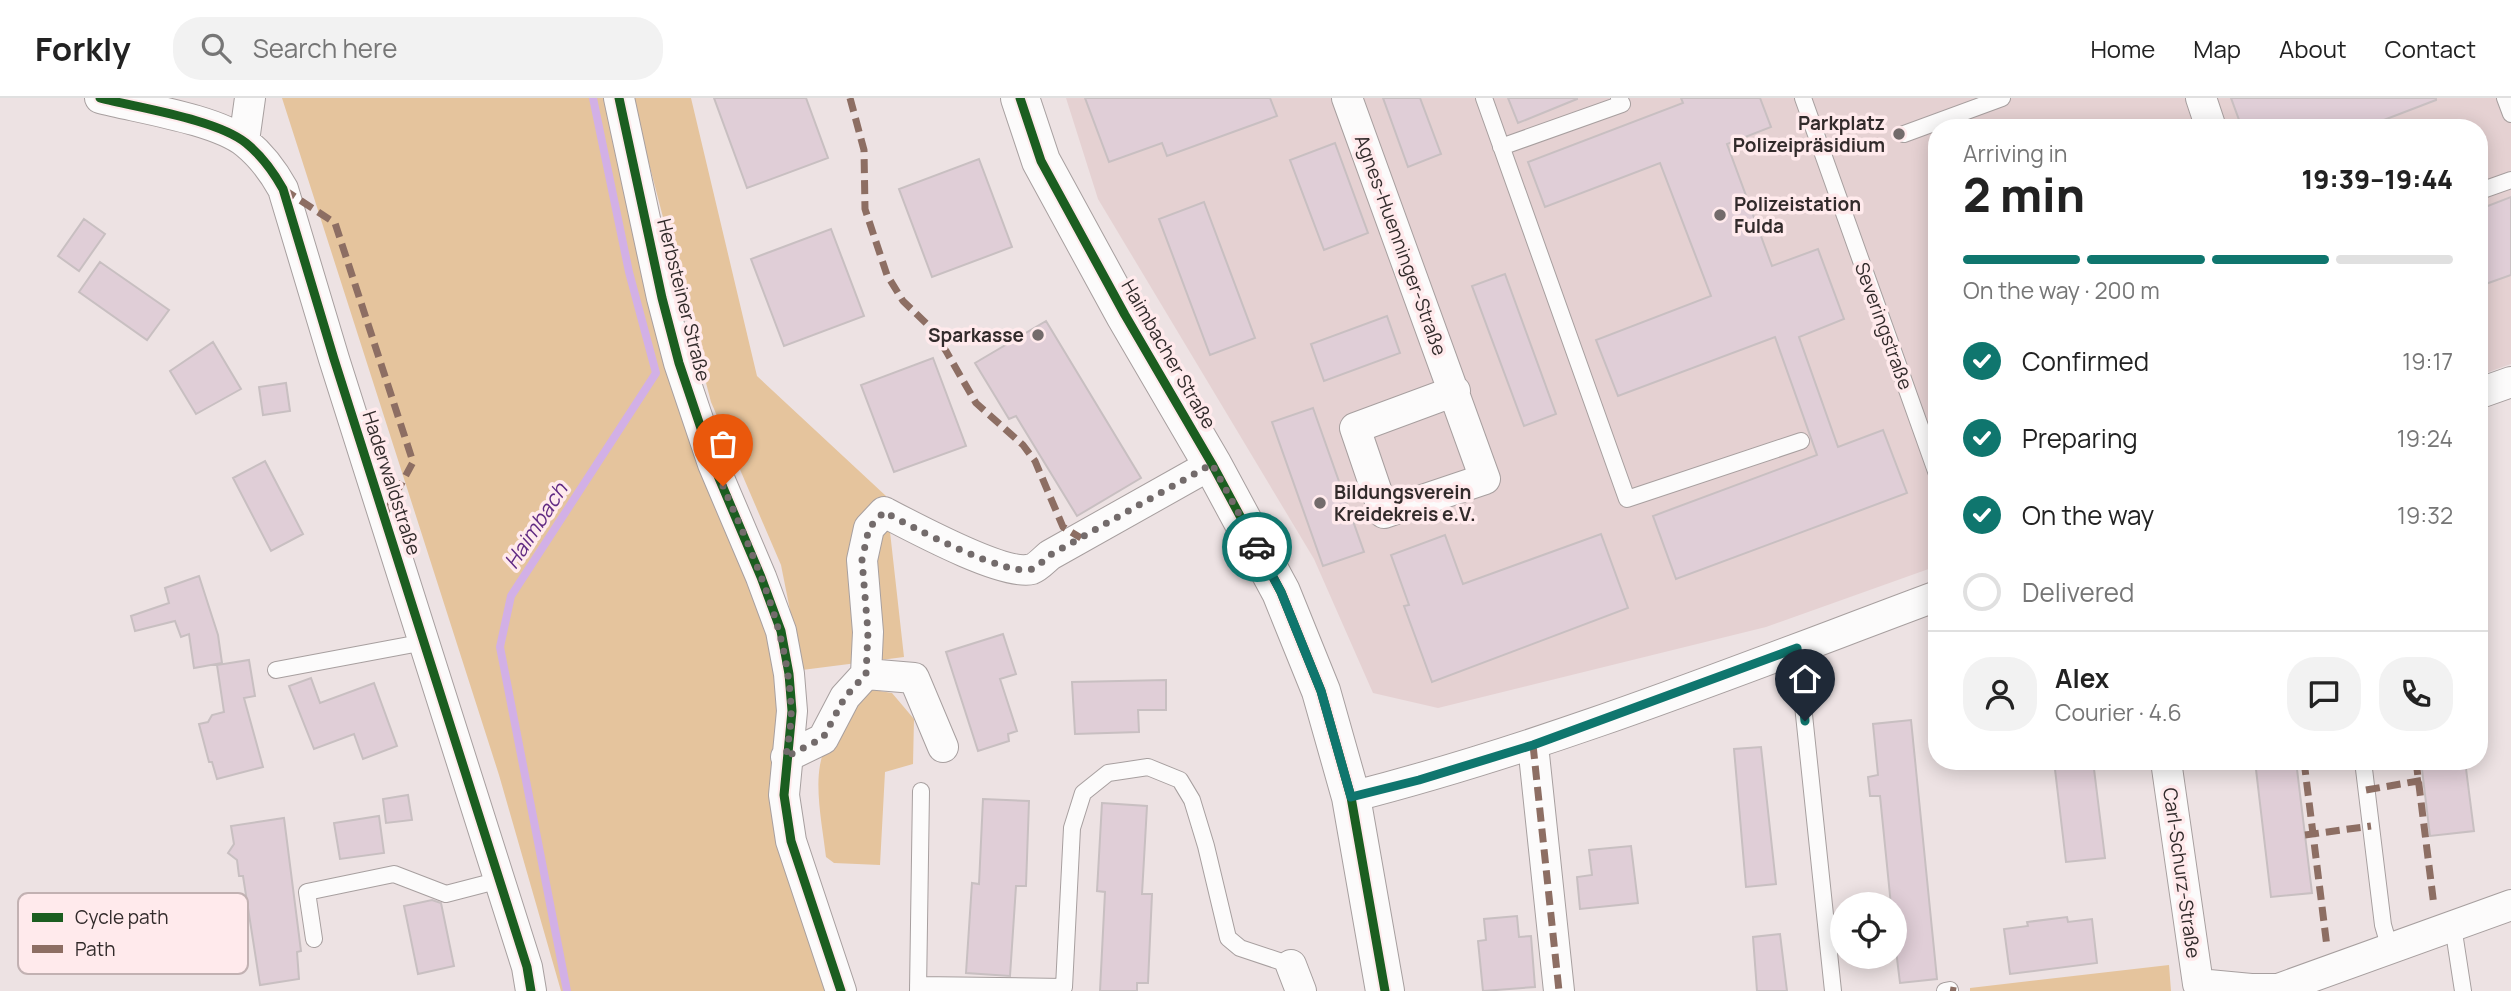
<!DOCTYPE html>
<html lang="en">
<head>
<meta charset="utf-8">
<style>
  body { margin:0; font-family:Manrope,sans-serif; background:#f2f2f2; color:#222; height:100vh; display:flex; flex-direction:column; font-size:26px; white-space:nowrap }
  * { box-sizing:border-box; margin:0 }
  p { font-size:23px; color:#767676 }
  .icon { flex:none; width:38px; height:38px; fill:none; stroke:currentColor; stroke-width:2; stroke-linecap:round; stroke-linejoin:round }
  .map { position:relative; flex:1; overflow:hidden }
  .details { position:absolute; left:1928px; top:21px; width:560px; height:651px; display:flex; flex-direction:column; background:#fff; border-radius:28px; box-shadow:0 4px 18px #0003 }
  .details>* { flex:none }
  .controls { position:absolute; left:1830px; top:794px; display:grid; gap:14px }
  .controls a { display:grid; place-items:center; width:77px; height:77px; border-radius:50%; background:#fff; box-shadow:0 4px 18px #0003; font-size:35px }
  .pin { position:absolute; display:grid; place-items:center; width:60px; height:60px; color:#fff; margin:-72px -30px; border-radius:50% 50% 50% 0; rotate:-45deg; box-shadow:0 0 7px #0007 }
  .pin .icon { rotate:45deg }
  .courier { position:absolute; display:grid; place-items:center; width:70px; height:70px; margin:-35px; border:5px solid #0f766e; border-radius:50%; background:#fff; color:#222; box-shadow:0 2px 9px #0007 }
  .head em { font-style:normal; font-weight:800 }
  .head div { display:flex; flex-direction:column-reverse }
  .head { display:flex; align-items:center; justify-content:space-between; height:119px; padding:0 35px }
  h1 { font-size:46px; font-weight:800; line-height:52px }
  .bar { display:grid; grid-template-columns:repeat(4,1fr); gap:10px 7px; align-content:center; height:84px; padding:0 35px }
  .bar i { height:9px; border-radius:5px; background:#e0e0e0 }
  .bar .on { background:#0f766e }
  .bar p { grid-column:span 4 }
  .line { display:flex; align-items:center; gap:18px; padding:0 35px; border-top:2px solid #e0e0e0 }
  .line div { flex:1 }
  .round { display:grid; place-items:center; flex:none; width:74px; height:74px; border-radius:28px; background:#f2f2f2 }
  ol { padding:0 35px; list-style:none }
  li { display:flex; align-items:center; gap:21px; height:77px }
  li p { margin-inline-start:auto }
  li .icon { padding:7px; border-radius:50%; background:#0f766e; color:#fff; stroke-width:4 }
  li:last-child { color:#767676 }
  li i { width:38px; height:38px; border:4px solid #e0e0e0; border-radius:50% }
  header { display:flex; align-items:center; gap:42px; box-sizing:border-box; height:98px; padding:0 35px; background:#fff; border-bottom:2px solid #e0e0e0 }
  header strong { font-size:33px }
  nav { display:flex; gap:38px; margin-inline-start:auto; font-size:24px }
  .search { width:490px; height:63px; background:#f2f2f2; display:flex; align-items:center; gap:18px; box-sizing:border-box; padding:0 24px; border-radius:28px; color:#767676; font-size:26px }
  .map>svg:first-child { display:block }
  .built { fill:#e5d1d2 }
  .green { fill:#e5c49d }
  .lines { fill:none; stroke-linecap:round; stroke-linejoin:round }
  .stream { stroke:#d2b0e6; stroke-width:8 }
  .building { fill:#e0ced7; stroke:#c8bfc1; stroke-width:2 }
  .lane-casing { stroke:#a79f9f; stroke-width:18 }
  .street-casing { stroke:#a79f9f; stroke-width:32 }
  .secondary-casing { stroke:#a79f9f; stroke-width:40 }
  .lane { stroke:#fcfbfb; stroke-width:16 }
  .street { stroke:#fcfbfb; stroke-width:30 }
  .secondary { stroke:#fcfbfb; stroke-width:38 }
  .quiet { stroke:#8d6e63; stroke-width:7; stroke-dasharray:14 7; stroke-linecap:butt }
  .cycleway-casing { stroke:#ffeaec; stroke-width:13 }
  .cycleway { stroke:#1b5e20; stroke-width:9 }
  .done { stroke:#736b6b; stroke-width:7; stroke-dasharray:0 12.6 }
  .route { stroke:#0f766e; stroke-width:9 }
  .poi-dot { fill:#736b6b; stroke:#ffeaec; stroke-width:2.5 }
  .labels { text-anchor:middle; stroke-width:7; stroke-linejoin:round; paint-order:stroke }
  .poi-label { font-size:19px; font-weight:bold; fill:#322b2b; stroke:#ffeaec; text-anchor:end }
  .street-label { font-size:19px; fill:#322b2b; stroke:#ffeaec }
  .water-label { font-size:21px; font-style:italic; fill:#612a83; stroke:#ffeaec }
  .key { fill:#ffeaec; stroke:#c2b1b2; stroke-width:2 }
  .key-label { font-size:19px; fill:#322b2b }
</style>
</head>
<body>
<header>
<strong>Forkly</strong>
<div class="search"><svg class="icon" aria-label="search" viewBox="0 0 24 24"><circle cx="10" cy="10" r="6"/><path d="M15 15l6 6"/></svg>Search here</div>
<nav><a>Home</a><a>Map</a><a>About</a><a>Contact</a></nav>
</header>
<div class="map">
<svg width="2511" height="893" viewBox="0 0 2511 893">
  <rect width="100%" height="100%" fill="#ede2e3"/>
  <path class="built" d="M1066,0H2511V266L2480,277V30H1937V468L1766,529L1438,610L1373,595L1314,461L1098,101Z"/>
  <path class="green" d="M282,0H618L660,185L783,554L802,740L843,893H561L499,677Z
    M632,0H691L757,278L886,398L904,559L802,572L781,467L711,304Z
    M861,590L892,595L914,621L913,666L885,674L880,767L834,765L826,759C823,732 815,694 820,667C826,638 844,614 861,590Z
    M2169,867L2171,893H1970V890Z"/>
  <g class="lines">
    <path class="stream" d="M567,893L500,549L511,498L656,275L629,174L593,0"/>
  </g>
  <path class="building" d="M714,0H806L828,60L747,90Z
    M1085,0H1270L1277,18L1167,58L1162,45L1109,64Z
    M1383,0H1420L1441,56L1408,69Z
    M1508,0H1577V1L1518,25Z
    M1681,0H1760L1771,29L1727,46L1772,168L1818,151L1844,221L1799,239L1838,349L1883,332L1907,395L1676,481L1653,418L1817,357L1775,239L1618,298L1596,242L1711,198L1660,65L1545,109L1528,64L1683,5Z
    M2231,0H2436V2L2363,30H2242Z
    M1335,45L1368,135L1324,152L1290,62Z
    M979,61L1012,149L932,179L899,91Z
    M2511,99V177L2480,188V111Z
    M1204,104L1255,240L1210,257L1159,121Z
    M84,121L105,136L79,173L58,158Z
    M831,131L864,218L784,248L751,161Z
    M100,164L169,212L147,242L79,194Z
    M1505,176L1556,316L1524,328L1472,188Z
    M1387,218L1400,255L1324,283L1311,246Z
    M1046,223L1141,380L1077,418L1016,318L1009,321L975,265Z
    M213,244L241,291L196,316L170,273Z
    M933,260L966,348L894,374L861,287Z
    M286,285L290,313L263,317L259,289Z
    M1313,310L1364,454L1323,468L1272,324Z
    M265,363L303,436L271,453L233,380Z
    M1601,436L1628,510L1432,584L1404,508L1409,507L1391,457L1445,437L1463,486Z
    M199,478L218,537L222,565L194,570L189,536L181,539L175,523L135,533L131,518L169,505L165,490Z
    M1003,536L1016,576L1000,581L1017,633L1008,636L1009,643L978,653L946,554Z
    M249,562L255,598L244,600L263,669L217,681L212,664H209L199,626L208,624L212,617L224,614L217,567Z
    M311,580L320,605L374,585L397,648L363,661L354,636L314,651L289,588Z
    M1166,582V612H1138L1139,634L1075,636L1072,584Z
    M1911,622L1937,881L1900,885L1895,844V807H1891L1880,698H1870L1868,679L1878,677L1873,626Z
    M1761,649L1776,786L1746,789L1734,651Z
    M2054,663H2093L2105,760L2066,764Z
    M2255,663H2296L2312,795L2271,799Z
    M2421,663H2465L2474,733L2430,738Z
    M408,697L412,722L386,725L383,701Z
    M983,701L1029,703L1026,788H1016L1010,878L966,875L972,785L979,786Z
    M1102,705L1147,708L1142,796H1152L1148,885H1137V893H1100L1105,794L1097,793Z
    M379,718L384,755L340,761L334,725Z
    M284,720L301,853L297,854L299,881L260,887L243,778H239L237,762L228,755L234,746L231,728Z
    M1631,748L1638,805L1580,811L1577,779L1592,777L1589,752Z
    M432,802L441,805L454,868L418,876L404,808Z
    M1517,818L1519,839L1531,838L1535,889L1483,893L1478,843L1486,842L1484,821Z
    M2067,819L2068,824L2092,821L2097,865L2010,876L2004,831L2028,828L2027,824Z
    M1780,836L1787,893H1757L1753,839Z"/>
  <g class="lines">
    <defs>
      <path id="lane" d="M1484,0L1627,401L1801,343
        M1803,0L1937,376
        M2505,0L2511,16
        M1904,36L2002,0
        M1501,49L1622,6L1619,0
        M2480,93L2511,82
        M1797,550L1833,893
        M276,572L425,544
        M2363,663L2383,827L2390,851
        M2453,828L2463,893
        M314,841L307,794L394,776L446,796L500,782
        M918,887L1064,889L1072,730L1083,695L1108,675L1148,669L1180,682L1192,702L1206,748L1228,840L1240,850L1291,867
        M918,893L921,693
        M1945,893L1950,892"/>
      <path id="street" d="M100,0C138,10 216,21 246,45C262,58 273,73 283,91L334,261L527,869L531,893
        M619,0L662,200L679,265L713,366L761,479L781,533L789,576L792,613L784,697L791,743L841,893
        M1347,0L1485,381L1384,415L1355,330L1455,293
        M2201,0L2211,30
        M244,43L250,0
        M2480,295L2511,284
        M866,576L914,580L943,649
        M1533,647L1559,893
        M786,659L823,641L845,599L866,576L868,534L862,462L869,430L884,414C911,428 1005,479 1032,471C1038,469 1045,461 1050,457L1212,366
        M2166,663L2198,886L2251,891H2278L2511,807
        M1351,699C1551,648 1744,570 1937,498
        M1291,867L1301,893"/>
      <path id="secondary" d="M1020,0L1041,63L1125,217L1212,366L1281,494L1321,593L1351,699L1385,893"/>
    </defs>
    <use href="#lane" class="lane-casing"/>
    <use href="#street" class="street-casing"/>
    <use href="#secondary" class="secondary-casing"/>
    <use href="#lane" class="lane"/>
    <use href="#street" class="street"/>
    <use href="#secondary" class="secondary"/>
    <path class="quiet" d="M850,0L864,52L865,111L887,177L903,203L928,227L946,253L976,305L1023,347L1035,363L1063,429L1081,440
      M283,91L335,125L413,364L384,418
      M1533,647L1559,893
      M2304,663L2327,849
      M2416,663L2434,808
      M2366,692L2424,682
      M2305,737L2371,728
      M1950,892L1956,893"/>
    <defs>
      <path id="cycleway" d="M100,0C138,10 216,21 246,45C262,58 273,73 283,91L334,261L527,869L531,893
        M619,0L662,200L679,265L713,366L761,479L781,533L789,576L792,613L784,697L791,743L841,893
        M1020,0L1041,63L1125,217L1212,366L1281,494L1321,593L1351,699L1385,893"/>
    </defs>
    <use href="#cycleway" class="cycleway-casing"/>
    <use href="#cycleway" class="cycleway"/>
  </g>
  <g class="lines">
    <path class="done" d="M723,388C754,460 788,531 791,610C792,626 788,643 786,659L823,640L845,599L866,576L868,534L862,462L869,430L884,414C911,428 1005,479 1032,471C1038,469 1045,461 1050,457L1212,366L1257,449"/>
    <path class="route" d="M1257,449L1281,494L1321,593L1351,699L1419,682L1533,647L1797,550L1805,623"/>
  </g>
  <g class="poi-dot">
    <circle cx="1899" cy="36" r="7"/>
    <circle cx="1720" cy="117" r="7"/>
    <circle cx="1038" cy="237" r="7"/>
    <circle cx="1320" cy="405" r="7"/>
  </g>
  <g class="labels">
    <g class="poi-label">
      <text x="1885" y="32">Parkplatz<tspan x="1885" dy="22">Polizeipräsidium</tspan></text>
      <text x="1734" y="113" text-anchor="start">Polizeistation<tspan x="1734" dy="22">Fulda</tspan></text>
      <text x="1024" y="244">Sparkasse</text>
      <text x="1334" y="401" text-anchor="start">Bildungsverein<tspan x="1334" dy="22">Kreidekreis e.V.</tspan></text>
    </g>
    <g class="street-label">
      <text transform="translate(1401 147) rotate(70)" y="7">Agnes-Huenninger-Straße</text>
      <text transform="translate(684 202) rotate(76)" y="7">Herbsteiner Straße</text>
      <text transform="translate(1884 228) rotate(70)" y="7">Severingstraße</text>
      <text transform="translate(1169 256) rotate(60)" y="7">Haimbacher Straße</text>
      <text transform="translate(392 385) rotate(72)" y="7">Haderwaldstraße</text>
      <text transform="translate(2182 775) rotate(82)" y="7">Carl-Schurz-Straße</text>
    </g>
    <g class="water-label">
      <text transform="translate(536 428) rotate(-57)" y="7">Haimbach</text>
    </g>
  </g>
  <rect x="18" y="795" width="230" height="81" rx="10" class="key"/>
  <rect x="32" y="815" width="31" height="9" fill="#1b5e20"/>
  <rect x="32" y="847" width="31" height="8" fill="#8d6e63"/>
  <g class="key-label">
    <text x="75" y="826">Cycle path</text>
    <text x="75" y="858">Path</text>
  </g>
</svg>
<div class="controls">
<a><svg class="icon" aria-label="locate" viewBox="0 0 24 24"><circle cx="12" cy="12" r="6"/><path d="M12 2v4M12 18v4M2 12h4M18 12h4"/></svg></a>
</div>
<div class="pin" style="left:723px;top:388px;background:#ea580c"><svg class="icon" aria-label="bag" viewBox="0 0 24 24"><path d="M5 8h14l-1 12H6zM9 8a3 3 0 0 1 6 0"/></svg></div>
<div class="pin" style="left:1805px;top:623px;background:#1f2937"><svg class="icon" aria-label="home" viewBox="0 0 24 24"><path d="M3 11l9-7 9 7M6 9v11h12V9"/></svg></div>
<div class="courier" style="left:1257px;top:449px"><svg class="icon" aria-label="car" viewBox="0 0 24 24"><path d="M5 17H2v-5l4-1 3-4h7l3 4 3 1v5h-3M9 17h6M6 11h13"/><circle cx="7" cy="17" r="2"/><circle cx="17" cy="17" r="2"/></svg></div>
<section class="details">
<div class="head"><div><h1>2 min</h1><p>Arriving in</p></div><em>19:39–19:44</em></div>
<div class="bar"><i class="on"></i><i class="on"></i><i class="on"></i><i></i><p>On the way · 200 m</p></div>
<ol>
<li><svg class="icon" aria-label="check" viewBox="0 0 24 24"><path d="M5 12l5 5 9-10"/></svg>Confirmed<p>19:17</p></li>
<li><svg class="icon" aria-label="check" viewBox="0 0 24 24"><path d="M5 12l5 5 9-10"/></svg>Preparing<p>19:24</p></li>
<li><svg class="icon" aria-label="check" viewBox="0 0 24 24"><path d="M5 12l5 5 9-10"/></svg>On the way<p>19:32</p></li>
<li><i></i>Delivered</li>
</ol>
<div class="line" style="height:126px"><a class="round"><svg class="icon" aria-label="person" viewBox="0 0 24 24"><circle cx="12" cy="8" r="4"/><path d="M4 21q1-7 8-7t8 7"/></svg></a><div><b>Alex</b><p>Courier · 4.6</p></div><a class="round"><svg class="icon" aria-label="chat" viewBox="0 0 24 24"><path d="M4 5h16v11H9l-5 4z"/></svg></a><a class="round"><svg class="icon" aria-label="phone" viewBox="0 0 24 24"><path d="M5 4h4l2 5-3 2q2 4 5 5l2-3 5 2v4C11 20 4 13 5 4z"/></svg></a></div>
</section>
</div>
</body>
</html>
